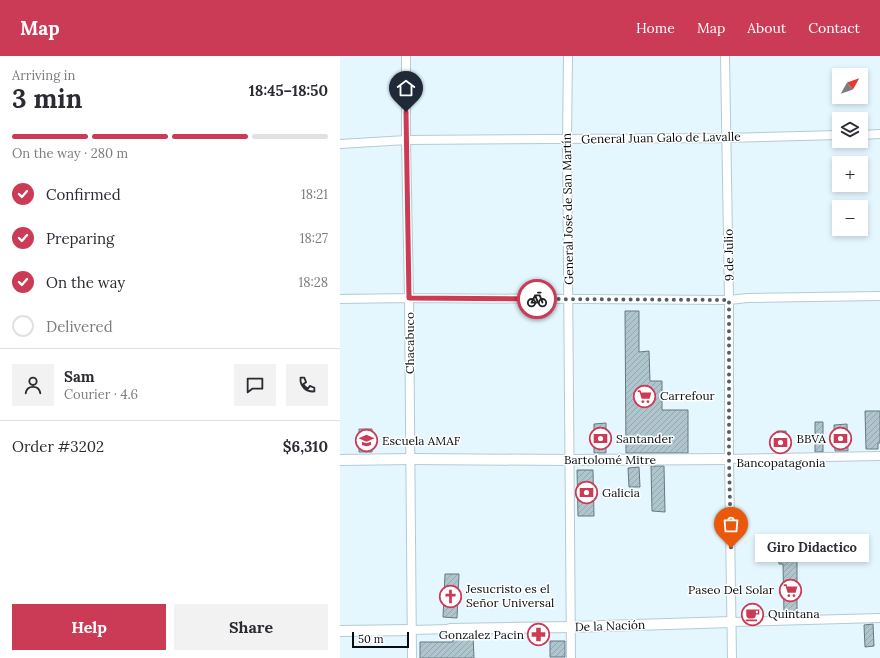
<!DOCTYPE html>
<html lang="en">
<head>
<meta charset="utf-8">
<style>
  body { margin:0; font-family:Lora,serif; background:#f2f2f3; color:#2b2b33; height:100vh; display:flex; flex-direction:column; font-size:15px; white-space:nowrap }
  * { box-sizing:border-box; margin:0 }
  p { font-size:13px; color:#7c7c81 }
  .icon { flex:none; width:22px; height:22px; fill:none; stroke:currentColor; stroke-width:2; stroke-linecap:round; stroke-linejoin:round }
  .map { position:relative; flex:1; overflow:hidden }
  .drawer { display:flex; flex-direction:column; background:#fff; width:340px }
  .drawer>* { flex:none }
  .needle { width:26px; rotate:50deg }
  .tools { position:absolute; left:492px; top:12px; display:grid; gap:8px }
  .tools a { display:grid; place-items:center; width:36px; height:36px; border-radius:0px; background:#fff; box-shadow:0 2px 6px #0003; font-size:20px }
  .scale { position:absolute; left:12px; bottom:10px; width:57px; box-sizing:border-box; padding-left:4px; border:2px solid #060d10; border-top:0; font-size:11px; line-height:14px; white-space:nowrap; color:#060d10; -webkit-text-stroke:3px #fff; paint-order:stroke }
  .pin { position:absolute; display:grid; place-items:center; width:34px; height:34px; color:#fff; margin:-41px -17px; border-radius:50% 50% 50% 0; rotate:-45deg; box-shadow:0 0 4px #0007 }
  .pin .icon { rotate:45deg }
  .courier { position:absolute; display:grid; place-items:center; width:40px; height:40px; margin:-20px; border:3px solid #cb3b56; border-radius:50%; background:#fff; color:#222; box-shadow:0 1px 5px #0007 }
  .bubble { position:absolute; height:28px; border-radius:0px; background:#fff; box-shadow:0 2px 6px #0003; font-size:13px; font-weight:800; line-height:28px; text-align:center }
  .head em { font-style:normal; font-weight:800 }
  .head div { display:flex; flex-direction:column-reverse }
  .head { display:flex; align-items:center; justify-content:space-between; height:68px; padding:0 12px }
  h1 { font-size:26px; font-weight:800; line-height:30px }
  .bar { display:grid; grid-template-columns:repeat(4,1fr); gap:6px 4px; align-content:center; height:48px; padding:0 12px }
  .bar i { height:5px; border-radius:3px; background:#e1e1e2 }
  .bar .active { background:#cb3b56 }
  .bar p { grid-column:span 4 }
  .line { display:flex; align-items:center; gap:10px; padding:0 12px; border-top:1px solid #e1e1e2 }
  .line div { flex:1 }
  .round { display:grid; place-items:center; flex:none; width:42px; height:42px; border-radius:0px; background:#f2f2f3 }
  ol { padding:0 12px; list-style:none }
  li { display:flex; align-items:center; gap:12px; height:44px }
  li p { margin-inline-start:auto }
  li .icon { padding:4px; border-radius:50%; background:#cb3b56; color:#fff; stroke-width:4 }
  li:last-child { color:#7c7c81 }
  li i { width:22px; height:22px; border:2px solid #e1e1e2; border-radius:50% }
  .cta { display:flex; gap:8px; margin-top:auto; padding:8px 12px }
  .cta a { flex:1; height:46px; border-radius:0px; background:#cb3b56; color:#fff; font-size:16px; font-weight:800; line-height:46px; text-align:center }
  .cta a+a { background:#f2f2f3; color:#2b2b33 }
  header { display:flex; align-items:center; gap:24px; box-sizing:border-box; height:56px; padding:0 20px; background:#cb3b56; color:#fff }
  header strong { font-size:19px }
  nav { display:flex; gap:22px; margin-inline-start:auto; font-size:14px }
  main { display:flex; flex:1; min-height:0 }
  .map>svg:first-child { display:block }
  .building { fill:url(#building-hatch); stroke:#657981 }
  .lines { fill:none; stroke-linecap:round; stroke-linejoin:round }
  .minor-casing { stroke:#b5cbd4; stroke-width:10 }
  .tertiary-casing { stroke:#b5cbd4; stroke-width:12 }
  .minor { stroke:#fff; stroke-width:8 }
  .tertiary { stroke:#fff; stroke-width:10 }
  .done { stroke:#545f63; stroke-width:4; stroke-dasharray:0 7.2 }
  .route { stroke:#cb3b56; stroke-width:5 }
  .labels { text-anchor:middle; stroke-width:3; stroke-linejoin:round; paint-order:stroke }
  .street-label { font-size:12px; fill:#060d10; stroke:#fff }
  .poi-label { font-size:12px; fill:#060d10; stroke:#fff; text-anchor:start }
</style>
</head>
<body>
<header>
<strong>Map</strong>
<nav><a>Home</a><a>Map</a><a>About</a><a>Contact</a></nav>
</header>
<main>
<section class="drawer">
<div class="head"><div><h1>3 min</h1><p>Arriving in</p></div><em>18:45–18:50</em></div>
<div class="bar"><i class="active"></i><i class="active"></i><i class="active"></i><i></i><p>On the way · 280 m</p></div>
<ol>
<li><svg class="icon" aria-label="check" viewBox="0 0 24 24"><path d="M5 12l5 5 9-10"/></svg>Confirmed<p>18:21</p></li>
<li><svg class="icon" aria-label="check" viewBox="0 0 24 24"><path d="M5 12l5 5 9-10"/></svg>Preparing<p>18:27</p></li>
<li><svg class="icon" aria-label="check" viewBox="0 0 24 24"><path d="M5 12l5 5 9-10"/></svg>On the way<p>18:28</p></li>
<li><i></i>Delivered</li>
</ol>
<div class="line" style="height:72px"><a class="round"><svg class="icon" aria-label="person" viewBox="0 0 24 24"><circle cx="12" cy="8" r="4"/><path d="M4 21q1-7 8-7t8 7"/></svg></a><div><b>Sam</b><p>Courier · 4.6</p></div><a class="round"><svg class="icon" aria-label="chat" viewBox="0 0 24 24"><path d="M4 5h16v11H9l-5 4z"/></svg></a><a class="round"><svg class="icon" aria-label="phone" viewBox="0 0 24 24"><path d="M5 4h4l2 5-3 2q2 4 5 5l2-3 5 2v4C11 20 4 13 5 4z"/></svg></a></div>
<div class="line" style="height:52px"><div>Order #3202</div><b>$6,310</b></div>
<div class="cta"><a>Help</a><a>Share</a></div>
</section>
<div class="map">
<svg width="540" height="602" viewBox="0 0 540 602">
  <defs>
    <pattern id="building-hatch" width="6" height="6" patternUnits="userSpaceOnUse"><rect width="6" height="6" fill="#afc5ce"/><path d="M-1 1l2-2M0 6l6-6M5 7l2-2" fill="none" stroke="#95a8b0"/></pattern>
  </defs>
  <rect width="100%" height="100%" fill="#e4f6fe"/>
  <path class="building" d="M285,255H299V296L309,295L310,325H322V354H348V397H286Z
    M525,355H540V387H538V393H526Z
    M475,366H483V396H475Z
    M266,367V397H254V368Z
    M507,368L508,395H495L494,369Z
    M19,373H32V396H19Z
    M437,375H446V396H437Z
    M311,410H324L325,456L312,455Z
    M299,411L300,431H289L288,412Z
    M237,414H253L254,460H238Z
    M438,479H457V559H444L443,508H439Z
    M105,518H119L117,562L103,561Z
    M533,568L534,590L525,591L524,569Z
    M112,579H133L134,602H80V586H113Z
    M210,585H225V601H210Z"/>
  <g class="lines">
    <defs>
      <path id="minor" d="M66,0V84L69,242L72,602
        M228,0L227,83L231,602
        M385,0L389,244V403L392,602
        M521,79L540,78
        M0,88L66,84L386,82L499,79
        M0,243L69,242L389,244L408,242L540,240
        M389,403L540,400
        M392,566L540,562
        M71,574L110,573"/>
      <path id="tertiary" d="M0,404L71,403L229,404L389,403
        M110,573L231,571L392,566
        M0,575L71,574"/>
    </defs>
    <use href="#minor" class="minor-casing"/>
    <use href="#tertiary" class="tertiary-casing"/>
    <use href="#minor" class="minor"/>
    <use href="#tertiary" class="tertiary"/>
  </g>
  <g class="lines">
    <path class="done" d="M197,243L389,244V403L391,492"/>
    <path class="route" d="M66,56L69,242L197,243"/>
  </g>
  <defs>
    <symbol id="supermarket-ring" viewBox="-11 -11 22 22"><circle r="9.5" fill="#fff" stroke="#cb3b56" stroke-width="1.5"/><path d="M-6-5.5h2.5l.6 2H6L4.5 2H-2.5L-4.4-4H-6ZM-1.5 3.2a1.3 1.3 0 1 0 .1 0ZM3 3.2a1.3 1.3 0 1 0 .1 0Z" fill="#cb3b56"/></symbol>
    <symbol id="bank-ring" viewBox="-11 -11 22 22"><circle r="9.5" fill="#fff" stroke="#cb3b56" stroke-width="1.5"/><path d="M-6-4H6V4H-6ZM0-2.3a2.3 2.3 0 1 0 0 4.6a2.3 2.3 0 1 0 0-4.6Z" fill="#cb3b56"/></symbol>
    <symbol id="school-ring" viewBox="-11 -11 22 22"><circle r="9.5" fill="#fff" stroke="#cb3b56" stroke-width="1.5"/><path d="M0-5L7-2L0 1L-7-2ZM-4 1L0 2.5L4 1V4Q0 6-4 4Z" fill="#cb3b56"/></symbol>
    <symbol id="church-ring" viewBox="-11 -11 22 22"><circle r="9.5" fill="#fff" stroke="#cb3b56" stroke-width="1.5"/><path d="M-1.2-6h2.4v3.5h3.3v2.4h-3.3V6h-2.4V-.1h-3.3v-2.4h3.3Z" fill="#cb3b56"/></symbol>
    <symbol id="cafe-ring" viewBox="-11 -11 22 22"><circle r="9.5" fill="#fff" stroke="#cb3b56" stroke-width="1.5"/><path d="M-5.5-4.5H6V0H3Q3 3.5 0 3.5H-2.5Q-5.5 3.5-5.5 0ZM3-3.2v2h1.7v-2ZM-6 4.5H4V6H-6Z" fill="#cb3b56"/></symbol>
    <symbol id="pharmacy-ring" viewBox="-11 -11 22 22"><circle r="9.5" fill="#fff" stroke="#cb3b56" stroke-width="1.5"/><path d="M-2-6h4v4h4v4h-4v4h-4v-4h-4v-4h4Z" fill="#cb3b56"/></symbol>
  </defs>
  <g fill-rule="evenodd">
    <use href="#supermarket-ring" x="292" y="328" width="25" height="25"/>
    <use href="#bank-ring" x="248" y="370" width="25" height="25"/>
    <use href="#bank-ring" x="488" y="370" width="25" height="25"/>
    <use href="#school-ring" x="14" y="372" width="25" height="25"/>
    <use href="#bank-ring" x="428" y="374" width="25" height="25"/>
    <use href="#bank-ring" x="234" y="424" width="25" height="25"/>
    <use href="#supermarket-ring" x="438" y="522" width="25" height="25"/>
    <use href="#church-ring" x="98" y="528" width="25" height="25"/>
    <use href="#cafe-ring" x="400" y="546" width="25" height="25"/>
    <use href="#pharmacy-ring" x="186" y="566" width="25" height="25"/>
  </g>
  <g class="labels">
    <g class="street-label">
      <text transform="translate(321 82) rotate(-1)" y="4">General Juan Galo de Lavalle</text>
      <text transform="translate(228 153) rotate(-91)" y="4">General José de San Martín</text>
      <text transform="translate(389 199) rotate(-91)" y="4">9 de Julio</text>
      <text transform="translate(70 287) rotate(-90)" y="4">Chacabuco</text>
      <text x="270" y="408">Bartolomé Mitre</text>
      <text transform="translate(270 570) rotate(-2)" y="4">De la Nación</text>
    </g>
    <g class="poi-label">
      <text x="320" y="344">Carrefour</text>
      <text x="276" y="387">Santander</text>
      <text x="486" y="387" text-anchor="end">BBVA</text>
      <text x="42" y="389">Escuela AMAF</text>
      <text x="441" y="411" text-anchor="middle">Bancopatagonia</text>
      <text x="262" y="441">Galicia</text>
      <text x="126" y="537">Jesucristo es el<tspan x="126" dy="14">Señor Universal</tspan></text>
      <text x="434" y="538" text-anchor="end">Paseo Del Solar</text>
      <text x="428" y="562">Quintana</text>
      <text x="184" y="583" text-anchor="end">Gonzalez Pacin</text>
    </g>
  </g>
</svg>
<div class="tools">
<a><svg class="needle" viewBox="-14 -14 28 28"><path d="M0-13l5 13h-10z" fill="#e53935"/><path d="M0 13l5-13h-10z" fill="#7c7c81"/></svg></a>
<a><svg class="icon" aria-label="layers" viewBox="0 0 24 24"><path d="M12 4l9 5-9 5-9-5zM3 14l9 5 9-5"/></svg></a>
<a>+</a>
<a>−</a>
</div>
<div class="scale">50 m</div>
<div class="pin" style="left:391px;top:492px;background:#ea580c"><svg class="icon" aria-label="bag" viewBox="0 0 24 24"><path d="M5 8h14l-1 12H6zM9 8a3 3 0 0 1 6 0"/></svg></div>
<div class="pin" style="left:66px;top:56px;background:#1f2937"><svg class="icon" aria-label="home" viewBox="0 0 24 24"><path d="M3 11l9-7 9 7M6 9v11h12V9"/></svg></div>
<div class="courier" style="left:197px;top:243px"><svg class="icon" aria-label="bike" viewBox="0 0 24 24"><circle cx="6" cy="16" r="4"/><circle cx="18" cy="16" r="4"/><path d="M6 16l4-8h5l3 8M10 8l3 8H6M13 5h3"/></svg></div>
<div class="bubble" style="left:415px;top:478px;width:114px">Giro Didactico</div>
</div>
</main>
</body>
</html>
